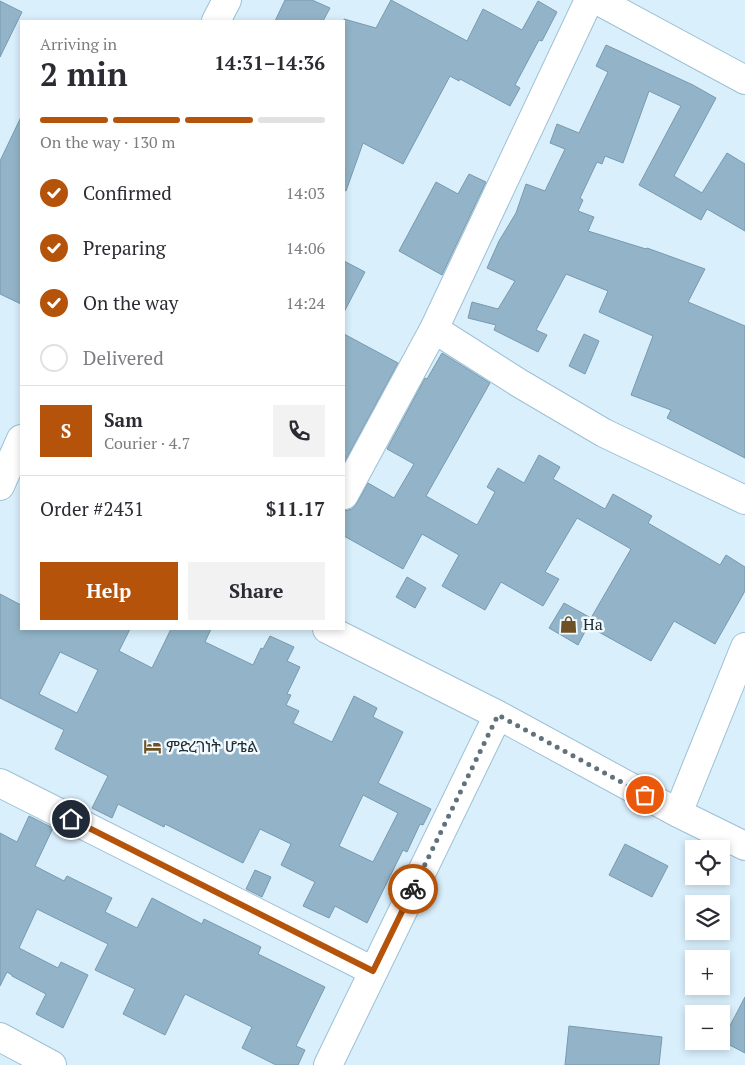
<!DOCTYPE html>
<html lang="en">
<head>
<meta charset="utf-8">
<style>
  body { margin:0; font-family:"PT Serif","Noto Sans Ethiopic",serif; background:#f2f2f3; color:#2b2b33; height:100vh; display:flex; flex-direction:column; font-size:19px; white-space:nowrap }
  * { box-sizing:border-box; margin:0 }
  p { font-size:16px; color:#7c7c81 }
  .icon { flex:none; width:28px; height:28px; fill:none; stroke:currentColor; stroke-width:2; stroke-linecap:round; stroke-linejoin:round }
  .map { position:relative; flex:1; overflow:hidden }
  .drawer { position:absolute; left:20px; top:20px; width:325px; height:610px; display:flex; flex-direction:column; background:#fff; border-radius:0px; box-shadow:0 2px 8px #0003 }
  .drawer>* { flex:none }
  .tools { position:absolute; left:685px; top:840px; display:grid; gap:10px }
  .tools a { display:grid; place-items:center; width:45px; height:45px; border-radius:0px; background:#fff; box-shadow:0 2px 8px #0003; font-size:25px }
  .pin { position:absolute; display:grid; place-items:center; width:42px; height:42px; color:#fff; margin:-21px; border:2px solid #fff; border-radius:50%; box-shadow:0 1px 5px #0007 }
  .courier { position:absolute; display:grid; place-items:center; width:50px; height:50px; margin:-25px; border:4px solid #b45309; border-radius:50%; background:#fff; color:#222; box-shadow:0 1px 6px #0007 }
  .overview em { font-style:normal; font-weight:700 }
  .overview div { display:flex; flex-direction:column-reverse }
  .overview { display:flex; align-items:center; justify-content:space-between; height:85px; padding:0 20px }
  h1 { font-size:32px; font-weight:700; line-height:38px }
  .bar { display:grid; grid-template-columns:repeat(4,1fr); gap:8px 5px; align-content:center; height:60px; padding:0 20px }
  .bar i { height:6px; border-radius:4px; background:#e1e1e2 }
  .bar .selected { background:#b45309 }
  .bar p { grid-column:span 4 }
  .line { display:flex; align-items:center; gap:12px; padding:0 20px; border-top:1px solid #e1e1e2 }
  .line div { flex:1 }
  .round { display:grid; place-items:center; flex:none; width:52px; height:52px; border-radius:0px; background:#f2f2f3 }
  ol { padding:0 20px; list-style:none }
  li { display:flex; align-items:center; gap:15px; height:55px }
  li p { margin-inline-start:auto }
  li .icon { padding:5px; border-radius:50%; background:#b45309; color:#fff; stroke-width:4 }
  li:last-child { color:#7c7c81 }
  li i { width:28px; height:28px; border:2px solid #e1e1e2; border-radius:50% }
  .button { display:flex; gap:10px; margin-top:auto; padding:10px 20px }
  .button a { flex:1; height:58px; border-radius:0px; background:#b45309; color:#fff; font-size:20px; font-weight:700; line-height:58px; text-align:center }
  .button a+a { background:#f2f2f3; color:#2b2b33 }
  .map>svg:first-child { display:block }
  .building { fill:#93b4c8; stroke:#789aae; fill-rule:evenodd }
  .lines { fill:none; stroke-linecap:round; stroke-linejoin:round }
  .minor-casing { stroke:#9dc0d5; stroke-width:30 }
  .minor { stroke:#fff; stroke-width:28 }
  .done { stroke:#61727b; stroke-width:5; stroke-dasharray:0 9 }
  .route { stroke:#b45309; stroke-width:6 }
  .labels { text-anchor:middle; stroke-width:5; stroke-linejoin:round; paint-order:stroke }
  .poi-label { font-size:16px; fill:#202e36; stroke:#f2fafe; text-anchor:start }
</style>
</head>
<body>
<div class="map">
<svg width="745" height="1065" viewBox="0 0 745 1065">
  <rect width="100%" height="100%" fill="#d9effc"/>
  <path class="building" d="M285,0H312L330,8L323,21H275Z
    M391,0L467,41L483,9L522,30L538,1L557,12L542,41L539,40L515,85L520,88L510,106L460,79L459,81L450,76L403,164L363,143L346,191L344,190V19L376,28Z
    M0,1L22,12L0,57Z
    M606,45L693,85L716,98L674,176L702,193L727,153L745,164V231L707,209L701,220L639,185L681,106L649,91L623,163L605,156L602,164L597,162L580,198L583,200L578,211L594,217L588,231L646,249L647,248L705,269L688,302L745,326V458L667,418L671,410L631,395L653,336L599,312L608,291L566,274L536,330L547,335L538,352L494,330L496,325L468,318L472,302L498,309L515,281L487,268L499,241L516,213L526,184L545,191L565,149L550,143L557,124L579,133L608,72L596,66Z
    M21,117V304L0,294V161Z
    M469,174L486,182L442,275L399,251L436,182L458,194Z
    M344,261L365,272L344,312Z
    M344,334L398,363L344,463Z
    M584,334L599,341L585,374L569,366Z
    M442,353L490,383L426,496L477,525L495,492L487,487L498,468L524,483L539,455L560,467L553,479L605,509L613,494L652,516L648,523L720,565L726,555L745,567V591L715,644L674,621L651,661L588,626L578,645L549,628L564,603L591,618L631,549L577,518L545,572L559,579L543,606L501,582L485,610L442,586L459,555L422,534L403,569L344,536V511L352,509L357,503L368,483L394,498L414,464L387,449L425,378L427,379Z
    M407,577L426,588L415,608L396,597Z
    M0,594L21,605V629H130L119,651L152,668L171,629H211L205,642L253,665L261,648L263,649L270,636L294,647L287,661L300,667L287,694L291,695L286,705L299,711L293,723L332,742L354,696L377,708L373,717L403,732L378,783L431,809L423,825L420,824L407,852L403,850L367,923L335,906L329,918L303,906L315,882L281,865L291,844L260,829L243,863L165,824L164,827L118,804L112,818L92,808L108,776L55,749L64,730L0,698ZM60,652L98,670L77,713L39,694ZM363,795L398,813L373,862L339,846Z
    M29,816L53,828L35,866L64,881L67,876L112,898L105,912L137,928L152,898L202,924L204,919L261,947L258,954L325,987L296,1046L305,1050L298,1065H276L242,1048L252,1027L185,994L165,1035L123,1014L135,989L95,970L108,944L37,909L19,948L58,968L61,962L88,975L63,1028L36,1014L46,994L12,976V975L7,972L0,986V833L17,842Z
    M625,844L668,866L652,897L609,875Z
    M255,870L271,877L262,897L246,889Z
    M745,997V1053L722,1041Z
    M569,1026L662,1037L659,1065H565Z"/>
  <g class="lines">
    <defs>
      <path id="minor" d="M597,0L745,80
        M216,21L227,0
        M434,329L519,383L604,433L745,500
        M0,486L21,439
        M344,495L434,329L589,0
        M327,629L498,715L678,813L745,846
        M0,783L373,971
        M678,813L745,647
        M0,1037L52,1065
        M328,1065L498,715"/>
    </defs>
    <use href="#minor" class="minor-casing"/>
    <use href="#minor" class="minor"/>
  </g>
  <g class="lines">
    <path class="done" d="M413,889L498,715L645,795"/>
    <path class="route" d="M71,819L373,971L413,889"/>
  </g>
  <defs>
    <symbol id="shop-bare" viewBox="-9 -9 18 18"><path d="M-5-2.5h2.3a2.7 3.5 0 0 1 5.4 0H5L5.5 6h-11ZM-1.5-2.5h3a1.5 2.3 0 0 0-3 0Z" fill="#6e5124" stroke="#f2fafe" stroke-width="2.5" paint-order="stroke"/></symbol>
    <symbol id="hotel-bare" viewBox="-9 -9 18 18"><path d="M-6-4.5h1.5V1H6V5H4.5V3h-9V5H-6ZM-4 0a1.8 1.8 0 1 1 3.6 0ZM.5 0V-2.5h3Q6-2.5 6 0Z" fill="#6e5124" stroke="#f2fafe" stroke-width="2.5" paint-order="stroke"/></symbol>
  </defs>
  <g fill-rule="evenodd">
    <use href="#shop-bare" x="556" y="612" width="25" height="25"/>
    <use href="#hotel-bare" x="140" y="734" width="25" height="25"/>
  </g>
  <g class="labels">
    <g class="poi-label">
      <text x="583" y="630">Ha</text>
      <text x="166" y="752">ምድረገነት ሆቴል</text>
    </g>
  </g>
</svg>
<div class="tools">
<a><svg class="icon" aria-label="locate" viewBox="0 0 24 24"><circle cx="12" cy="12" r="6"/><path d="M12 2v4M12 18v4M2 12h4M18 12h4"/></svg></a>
<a><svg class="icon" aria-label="layers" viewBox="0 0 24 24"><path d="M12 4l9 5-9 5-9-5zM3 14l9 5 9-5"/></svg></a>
<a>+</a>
<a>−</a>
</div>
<div class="pin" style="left:645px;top:795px;background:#ea580c"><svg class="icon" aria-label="bag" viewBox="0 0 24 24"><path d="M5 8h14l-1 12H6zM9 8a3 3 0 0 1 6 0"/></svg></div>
<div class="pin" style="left:71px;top:819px;background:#1f2937"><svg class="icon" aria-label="home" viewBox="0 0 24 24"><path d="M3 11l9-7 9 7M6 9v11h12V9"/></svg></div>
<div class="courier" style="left:413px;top:889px"><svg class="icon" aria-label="bike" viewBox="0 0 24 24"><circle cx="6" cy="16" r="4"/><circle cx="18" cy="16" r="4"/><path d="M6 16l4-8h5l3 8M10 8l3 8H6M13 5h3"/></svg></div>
<section class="drawer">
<div class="overview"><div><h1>2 min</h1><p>Arriving in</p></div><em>14:31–14:36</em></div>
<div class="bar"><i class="selected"></i><i class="selected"></i><i class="selected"></i><i></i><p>On the way · 130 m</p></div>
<ol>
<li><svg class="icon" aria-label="check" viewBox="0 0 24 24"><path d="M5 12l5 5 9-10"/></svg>Confirmed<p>14:03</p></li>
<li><svg class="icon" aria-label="check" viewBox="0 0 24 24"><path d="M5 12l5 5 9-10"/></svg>Preparing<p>14:06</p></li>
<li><svg class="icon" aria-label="check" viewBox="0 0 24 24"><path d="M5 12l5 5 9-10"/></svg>On the way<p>14:24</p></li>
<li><i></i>Delivered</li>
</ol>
<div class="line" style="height:90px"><b class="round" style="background:#b45309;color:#fff">S</b><div><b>Sam</b><p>Courier · 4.7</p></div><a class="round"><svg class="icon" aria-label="phone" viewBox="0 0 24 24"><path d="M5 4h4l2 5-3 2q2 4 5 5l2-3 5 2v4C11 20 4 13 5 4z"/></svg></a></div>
<div class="line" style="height:65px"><div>Order #2431</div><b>$11.17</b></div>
<div class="button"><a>Help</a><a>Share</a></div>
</section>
</div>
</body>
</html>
